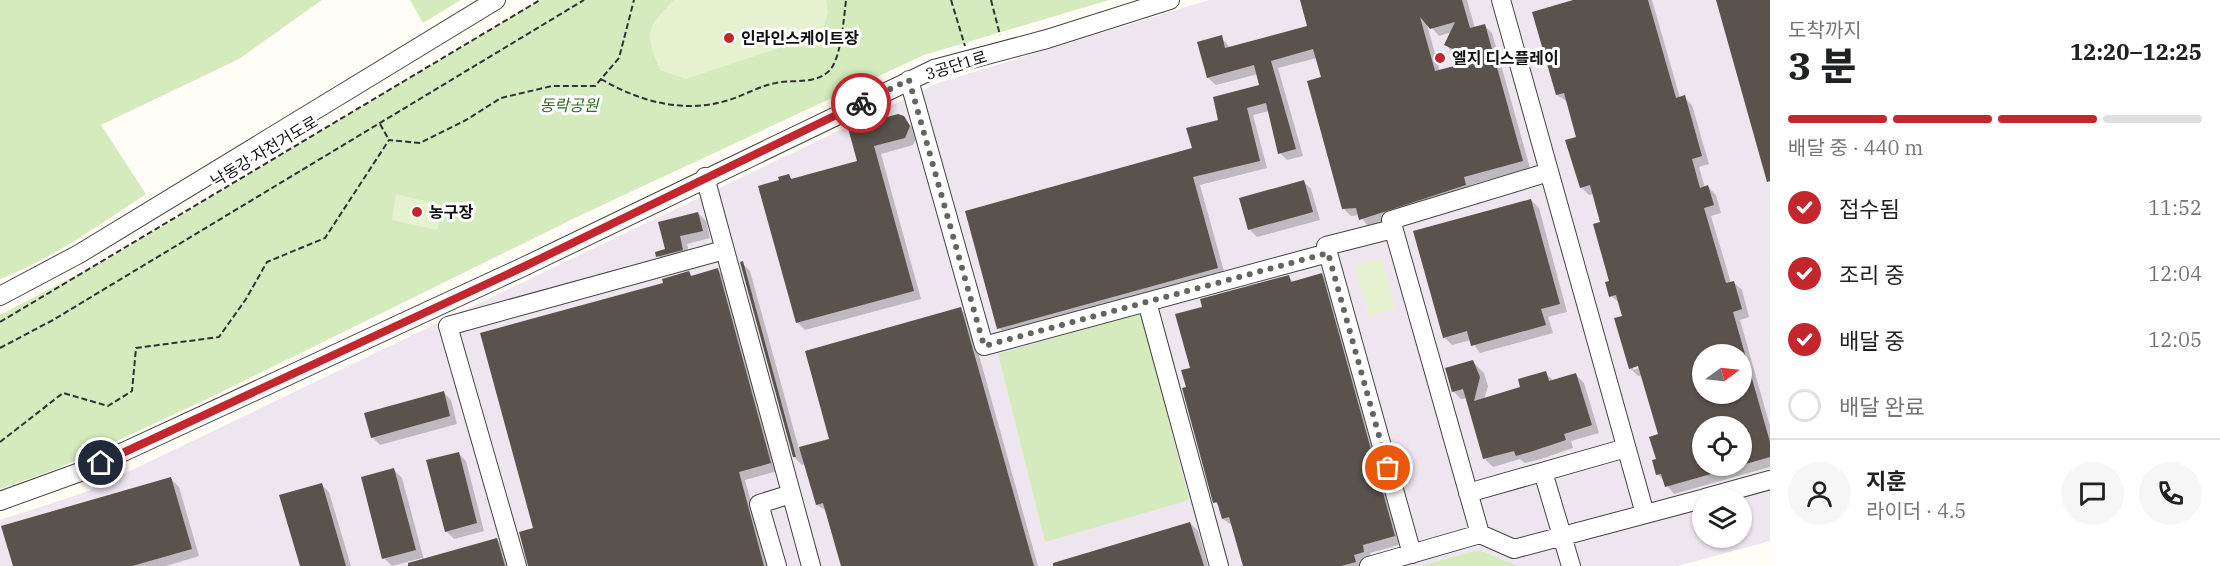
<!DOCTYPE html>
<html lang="ko">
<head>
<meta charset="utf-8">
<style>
  body { margin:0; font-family:"IBM Plex Serif","Noto Sans KR",serif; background:#f6f6f6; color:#202124; height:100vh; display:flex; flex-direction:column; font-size:22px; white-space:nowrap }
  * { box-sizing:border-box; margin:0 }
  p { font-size:20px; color:#757577 }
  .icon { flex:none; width:33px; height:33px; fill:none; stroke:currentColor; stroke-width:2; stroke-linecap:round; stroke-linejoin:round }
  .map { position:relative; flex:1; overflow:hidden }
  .details { display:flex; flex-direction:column; background:#fff; width:450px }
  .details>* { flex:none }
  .needle { width:39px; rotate:75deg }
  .controls { position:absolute; left:1692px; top:344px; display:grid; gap:12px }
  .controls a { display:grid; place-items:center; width:60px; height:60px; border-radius:50%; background:#fff; box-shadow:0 2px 4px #0004; font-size:30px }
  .pin { position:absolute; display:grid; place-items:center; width:51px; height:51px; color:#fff; margin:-26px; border:3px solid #fff; border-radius:50%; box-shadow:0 2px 6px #0007 }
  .courier { position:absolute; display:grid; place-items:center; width:60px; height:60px; margin:-30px; border:4px solid #c4262e; border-radius:50%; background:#fff; color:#222; box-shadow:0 2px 8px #0007 }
  .overview em { font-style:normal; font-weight:800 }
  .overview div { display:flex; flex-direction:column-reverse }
  .overview { display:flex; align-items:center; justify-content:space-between; height:102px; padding:0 18px }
  h1 { font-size:39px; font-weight:800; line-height:45px }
  .bar { display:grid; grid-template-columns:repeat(4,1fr); gap:9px 6px; align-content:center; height:72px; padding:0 18px }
  .bar i { height:8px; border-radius:4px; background:#e0e0e0 }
  .bar .active { background:#c4262e }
  .bar p { grid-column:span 4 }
  .line { display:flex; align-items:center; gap:15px; padding:0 18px; border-top:2px solid #e0e0e0 }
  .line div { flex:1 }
  .round { display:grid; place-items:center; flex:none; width:63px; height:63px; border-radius:32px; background:#f6f6f6 }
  ol { padding:0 18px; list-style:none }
  li { display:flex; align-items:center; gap:18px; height:66px }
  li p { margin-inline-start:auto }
  li .icon { padding:6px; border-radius:50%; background:#c4262e; color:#fff; stroke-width:4 }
  li:last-child { color:#757577 }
  li i { width:33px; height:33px; border:3px solid #e0e0e0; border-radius:50% }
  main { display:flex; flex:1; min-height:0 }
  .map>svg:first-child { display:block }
  .industrial { fill:#eee6ef; fill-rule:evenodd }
  .green { fill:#d5ebbd }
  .pitch { fill:#e6f2cf }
  .shadow { fill:#0003; fill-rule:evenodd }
  .building { fill:#5a524d; fill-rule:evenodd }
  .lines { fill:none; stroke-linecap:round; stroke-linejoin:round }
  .minor-casing { stroke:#444; stroke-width:20 }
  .path { stroke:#333; stroke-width:2; stroke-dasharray:6 3; stroke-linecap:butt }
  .minor { stroke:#fff; stroke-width:18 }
  .done { stroke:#646461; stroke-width:6; stroke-dasharray:0 10.8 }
  .route { stroke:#c4262e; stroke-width:8 }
  .poi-dot { fill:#c4262e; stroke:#fff; stroke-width:2 }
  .labels { text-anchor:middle; stroke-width:6; stroke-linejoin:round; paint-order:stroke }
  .poi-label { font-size:16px; font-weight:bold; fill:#111; stroke:#fff; text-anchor:start }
  .street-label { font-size:16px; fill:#111; stroke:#fff }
  .park-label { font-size:16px; font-style:italic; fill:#2f6b1f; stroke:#fff }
</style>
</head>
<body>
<main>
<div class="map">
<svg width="1770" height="566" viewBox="0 0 1770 566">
  <rect width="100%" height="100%" fill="#fffdf5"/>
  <path class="industrial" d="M1209,0H1770V541L1678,566H0V520L86,492L938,83ZM1702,354H1742V393H1702ZM1702,426H1742V465H1702ZM1702,498H1742V537H1702Z"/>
  <path class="green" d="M0,0H322L239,59L101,125L146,194C99,225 52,259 0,279Z
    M410,0H461L423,23Z
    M540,0H1109L924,55L581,215L207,399L59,468L0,489V315L113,256Z
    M1141,313L1189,500L1045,542L998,354Z
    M1479,550L1517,566H1421Z"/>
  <path class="pitch" d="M674,0H826L828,13L821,34L686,79L660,70C645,32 645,29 674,0Z
    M396,194L442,205L437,230L392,220Z
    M1381,258L1395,309L1369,316L1355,266Z"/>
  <path class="shadow" d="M1301,0H1467L1475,28L1484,25L1492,33L1530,168L1470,185L1473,193L1368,226L1359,215L1351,216L1344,209L1322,78L1317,58L1278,68L1303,156L1287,160L1280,153L1269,111L1253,115L1267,168L1200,185L1225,275L1006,335L999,328L1193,150L1220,121L1261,86L1258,74L1216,85L1208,78L1199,43L1221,37L1230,48L1309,27ZM1426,21L1439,36L1452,32L1446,45L1453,52L1475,62L1440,72Z
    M1579,0H1652L1680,98L1684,97L1692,105L1709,164L1699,167L1705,188L1708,187L1716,195L1721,213L1711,216L1731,283H1734L1742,290L1749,317L1740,320L1770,426V467L1674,494L1658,474L1660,435L1643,375L1638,376L1630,368L1624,317L1621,304L1611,296L1602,223L1594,194L1589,195L1581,187L1578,138L1568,102L1557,95ZM1702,354H1742V393H1702ZM1645,363L1646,366L1633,370V366ZM1702,426H1742V465H1702Z
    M907,121L918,135L913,145L881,154L921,299L805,330L797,322L781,181L789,176L793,180L858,162L849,129Z
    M1303,181L1311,189L1320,220L1257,237L1249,229Z
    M1531,200L1539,208L1567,312L1548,317L1553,333L1480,353L1471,340L1452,345L1444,337Z
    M698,213L706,221L710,238L687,244L690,257L666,264L658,256L667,250Z
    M742,263L750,271L799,449L831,440L960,309L968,316L1038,566H842L827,511L817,505L806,464L802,465L794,457Z
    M718,270L725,277L778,471L745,480L769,566H528L535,529L665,284L689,273L693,277Z
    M1322,275L1329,283L1402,544L1370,553L1371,560L1362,566H1244L1233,526L1223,519L1220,507L1215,502L1188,388L1204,308L1288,277L1294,282Z
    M1473,362L1484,373L1488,386L1484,400L1522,388L1545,373L1554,381L1576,375L1584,383L1599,433L1571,441L1573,448L1541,459L1525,463L1520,459L1493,467L1485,459L1467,398L1461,399L1453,391Z
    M443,392L451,400L457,424L380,445L372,437Z
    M458,453L466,461L484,531L454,539L446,531Z
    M394,470L402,478L424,560L497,540L504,547L510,566H424L422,558L392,566L384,558Z
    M171,479L179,487L199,556L166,566H14Z
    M321,484L329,492L351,566H301Z
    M1190,523L1198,531L1208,566H1060Z"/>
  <path class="building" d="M1300,0H1462L1470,28L1485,24L1523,161L1464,177L1466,185L1359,220L1356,208L1342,209L1307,81L1321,77L1313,49L1271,61L1296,149L1278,154L1266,103L1247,108L1260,161L1193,177L1218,268L997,329L965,211L1192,148L1186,128L1218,120L1213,97L1259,85L1254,65L1207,78L1197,42L1222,35L1225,48L1307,26ZM1420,17L1430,29L1455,22L1444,45L1477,60L1435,71Z
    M1573,0H1648L1676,98L1685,95L1702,156L1692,159L1700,188L1708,185L1714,205L1704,208L1726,283L1734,281L1742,309L1733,312L1770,442V457L1742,465V426H1702V465H1731L1732,468L1665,487L1661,474L1656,475L1652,460L1656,459L1649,437L1658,434L1638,366L1629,369L1614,318L1622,316L1616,295L1609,297L1605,282L1609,281L1593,224L1600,222L1590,185L1580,188L1565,140L1576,137L1564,93L1556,95L1532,12ZM1702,354H1742V393H1702Z
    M1716,0H1770V181L1767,182Z
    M898,114L904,116L910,126L905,138L874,146L914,291L796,323L758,186L779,180L778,177L789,174L791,179L857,161L848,128Z
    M1304,180L1313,212L1248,230L1239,198Z
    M1531,199L1560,304L1541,309L1546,325L1471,346L1467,331L1443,338L1413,231Z
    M698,212L703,231L680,236L683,250L656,257L655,252L665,249L658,222Z
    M743,261L796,457H793L740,262Z
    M718,268L771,463L739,472L764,566H528L519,532L533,528L480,333L663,283L662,279L689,271L691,276Z
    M1322,273L1395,536L1363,545L1364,552L1354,555L1356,562L1341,566H1243L1229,517L1222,519L1217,502L1213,503L1182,388L1186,387L1181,370L1190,368L1175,314L1202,307L1200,299L1289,275L1291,282Z
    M961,307L1034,566H841L823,503L816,505L799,447L829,439L805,351Z
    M1473,360L1480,377L1474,401L1520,387L1518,379L1546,371L1549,381L1576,373L1592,425L1564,434L1566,440L1533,451L1516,456L1514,451L1483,459L1463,389L1452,392L1445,368Z
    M444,391L450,416L371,438L364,413Z
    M459,452L477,523L445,532L426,460Z
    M394,468L416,550L382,559L361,477Z
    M171,477L192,549L132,566H13L1,526Z
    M322,483L346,566H300L279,495Z
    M1190,522L1204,566H1053V563Z
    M497,538L505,566H408V563Z"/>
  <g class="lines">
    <defs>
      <path id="minor" d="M1501,0L1645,514
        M909,80L984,346L1328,253L1326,246L1393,229
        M705,177L811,566
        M1328,253L1412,554
        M0,296L79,254L496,0
        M1147,302L1219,566
        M1543,472L1571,566
        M1468,493L1626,448
        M1705,498L1770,480
        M0,501L80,472L523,267L934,69L1047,39L1170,0
        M1480,534L1391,220L1549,172
        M517,566L448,326L724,250
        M777,566L759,504L791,494
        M1369,566L1480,534L1514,549L1702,499"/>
    </defs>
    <use href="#minor" class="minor-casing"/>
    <path class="path" d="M951,0L965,46
      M991,0L1000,35
      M601,79C640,102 685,114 729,100C745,95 759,86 776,83C794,79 814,85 829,71C841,60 844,17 846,0
      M380,124L389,140
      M0,322L540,0
      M0,348L53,320L584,0
      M0,442L63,393L108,406L132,391L136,348L219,337L246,299L267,262L325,238L389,140L420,143L466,120L501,98L552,86H595L619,58L634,0"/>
    <use href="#minor" class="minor"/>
  </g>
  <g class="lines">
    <path class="done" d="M861,103L909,80L984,346L1328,253L1388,468"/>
    <path class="route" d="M101,463L523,267L861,103"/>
  </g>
  <g class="poi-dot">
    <circle cx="729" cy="38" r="6"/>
    <circle cx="1440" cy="58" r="6"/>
    <circle cx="417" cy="212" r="6"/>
  </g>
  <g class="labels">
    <g class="poi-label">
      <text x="741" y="44">인라인스케이트장</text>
      <text x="1452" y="64">엘지 디스플레이</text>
      <text x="429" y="218">농구장</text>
    </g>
    <g class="street-label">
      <text transform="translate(956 65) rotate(-17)" y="6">3공단1로</text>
      <text transform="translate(264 151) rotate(-31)" y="6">낙동강 자전거도로</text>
    </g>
    <g class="park-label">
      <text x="569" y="111">동락공원</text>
    </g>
  </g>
</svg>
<div class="controls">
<a><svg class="needle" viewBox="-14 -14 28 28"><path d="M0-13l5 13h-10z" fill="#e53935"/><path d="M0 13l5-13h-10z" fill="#757577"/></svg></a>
<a><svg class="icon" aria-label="locate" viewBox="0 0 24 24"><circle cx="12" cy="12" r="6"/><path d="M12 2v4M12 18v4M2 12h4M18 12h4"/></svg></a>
<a><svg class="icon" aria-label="layers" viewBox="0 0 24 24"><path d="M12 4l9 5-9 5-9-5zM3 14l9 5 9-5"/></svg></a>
</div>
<div class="pin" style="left:1388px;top:468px;background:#ea580c"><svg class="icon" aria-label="bag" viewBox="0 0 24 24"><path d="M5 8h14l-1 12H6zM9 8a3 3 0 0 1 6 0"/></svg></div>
<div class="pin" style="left:101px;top:463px;background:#1f2937"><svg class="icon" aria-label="home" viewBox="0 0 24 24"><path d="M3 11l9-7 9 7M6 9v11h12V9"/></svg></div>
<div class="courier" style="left:861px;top:103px"><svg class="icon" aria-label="bike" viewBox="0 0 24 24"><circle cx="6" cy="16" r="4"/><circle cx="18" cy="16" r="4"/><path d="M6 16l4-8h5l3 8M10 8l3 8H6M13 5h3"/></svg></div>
</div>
<section class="details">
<div class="overview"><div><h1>3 분</h1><p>도착까지</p></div><em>12:20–12:25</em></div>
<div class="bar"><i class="active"></i><i class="active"></i><i class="active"></i><i></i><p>배달 중 · 440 m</p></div>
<ol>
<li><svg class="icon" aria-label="check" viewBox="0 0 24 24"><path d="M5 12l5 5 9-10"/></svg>접수됨<p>11:52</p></li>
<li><svg class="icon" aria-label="check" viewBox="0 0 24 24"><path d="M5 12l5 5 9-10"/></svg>조리 중<p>12:04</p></li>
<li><svg class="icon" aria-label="check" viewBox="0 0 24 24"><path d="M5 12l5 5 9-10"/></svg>배달 중<p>12:05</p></li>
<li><i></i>배달 완료</li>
</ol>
<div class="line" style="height:108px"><a class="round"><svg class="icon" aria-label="person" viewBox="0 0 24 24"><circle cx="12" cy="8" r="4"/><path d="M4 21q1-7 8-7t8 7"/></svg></a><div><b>지훈</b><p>라이더 · 4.5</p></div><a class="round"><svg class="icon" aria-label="chat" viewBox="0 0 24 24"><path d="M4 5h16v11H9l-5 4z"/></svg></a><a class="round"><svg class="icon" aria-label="phone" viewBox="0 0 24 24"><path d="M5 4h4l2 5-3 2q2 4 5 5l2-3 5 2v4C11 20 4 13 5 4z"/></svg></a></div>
</section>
</main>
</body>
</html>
